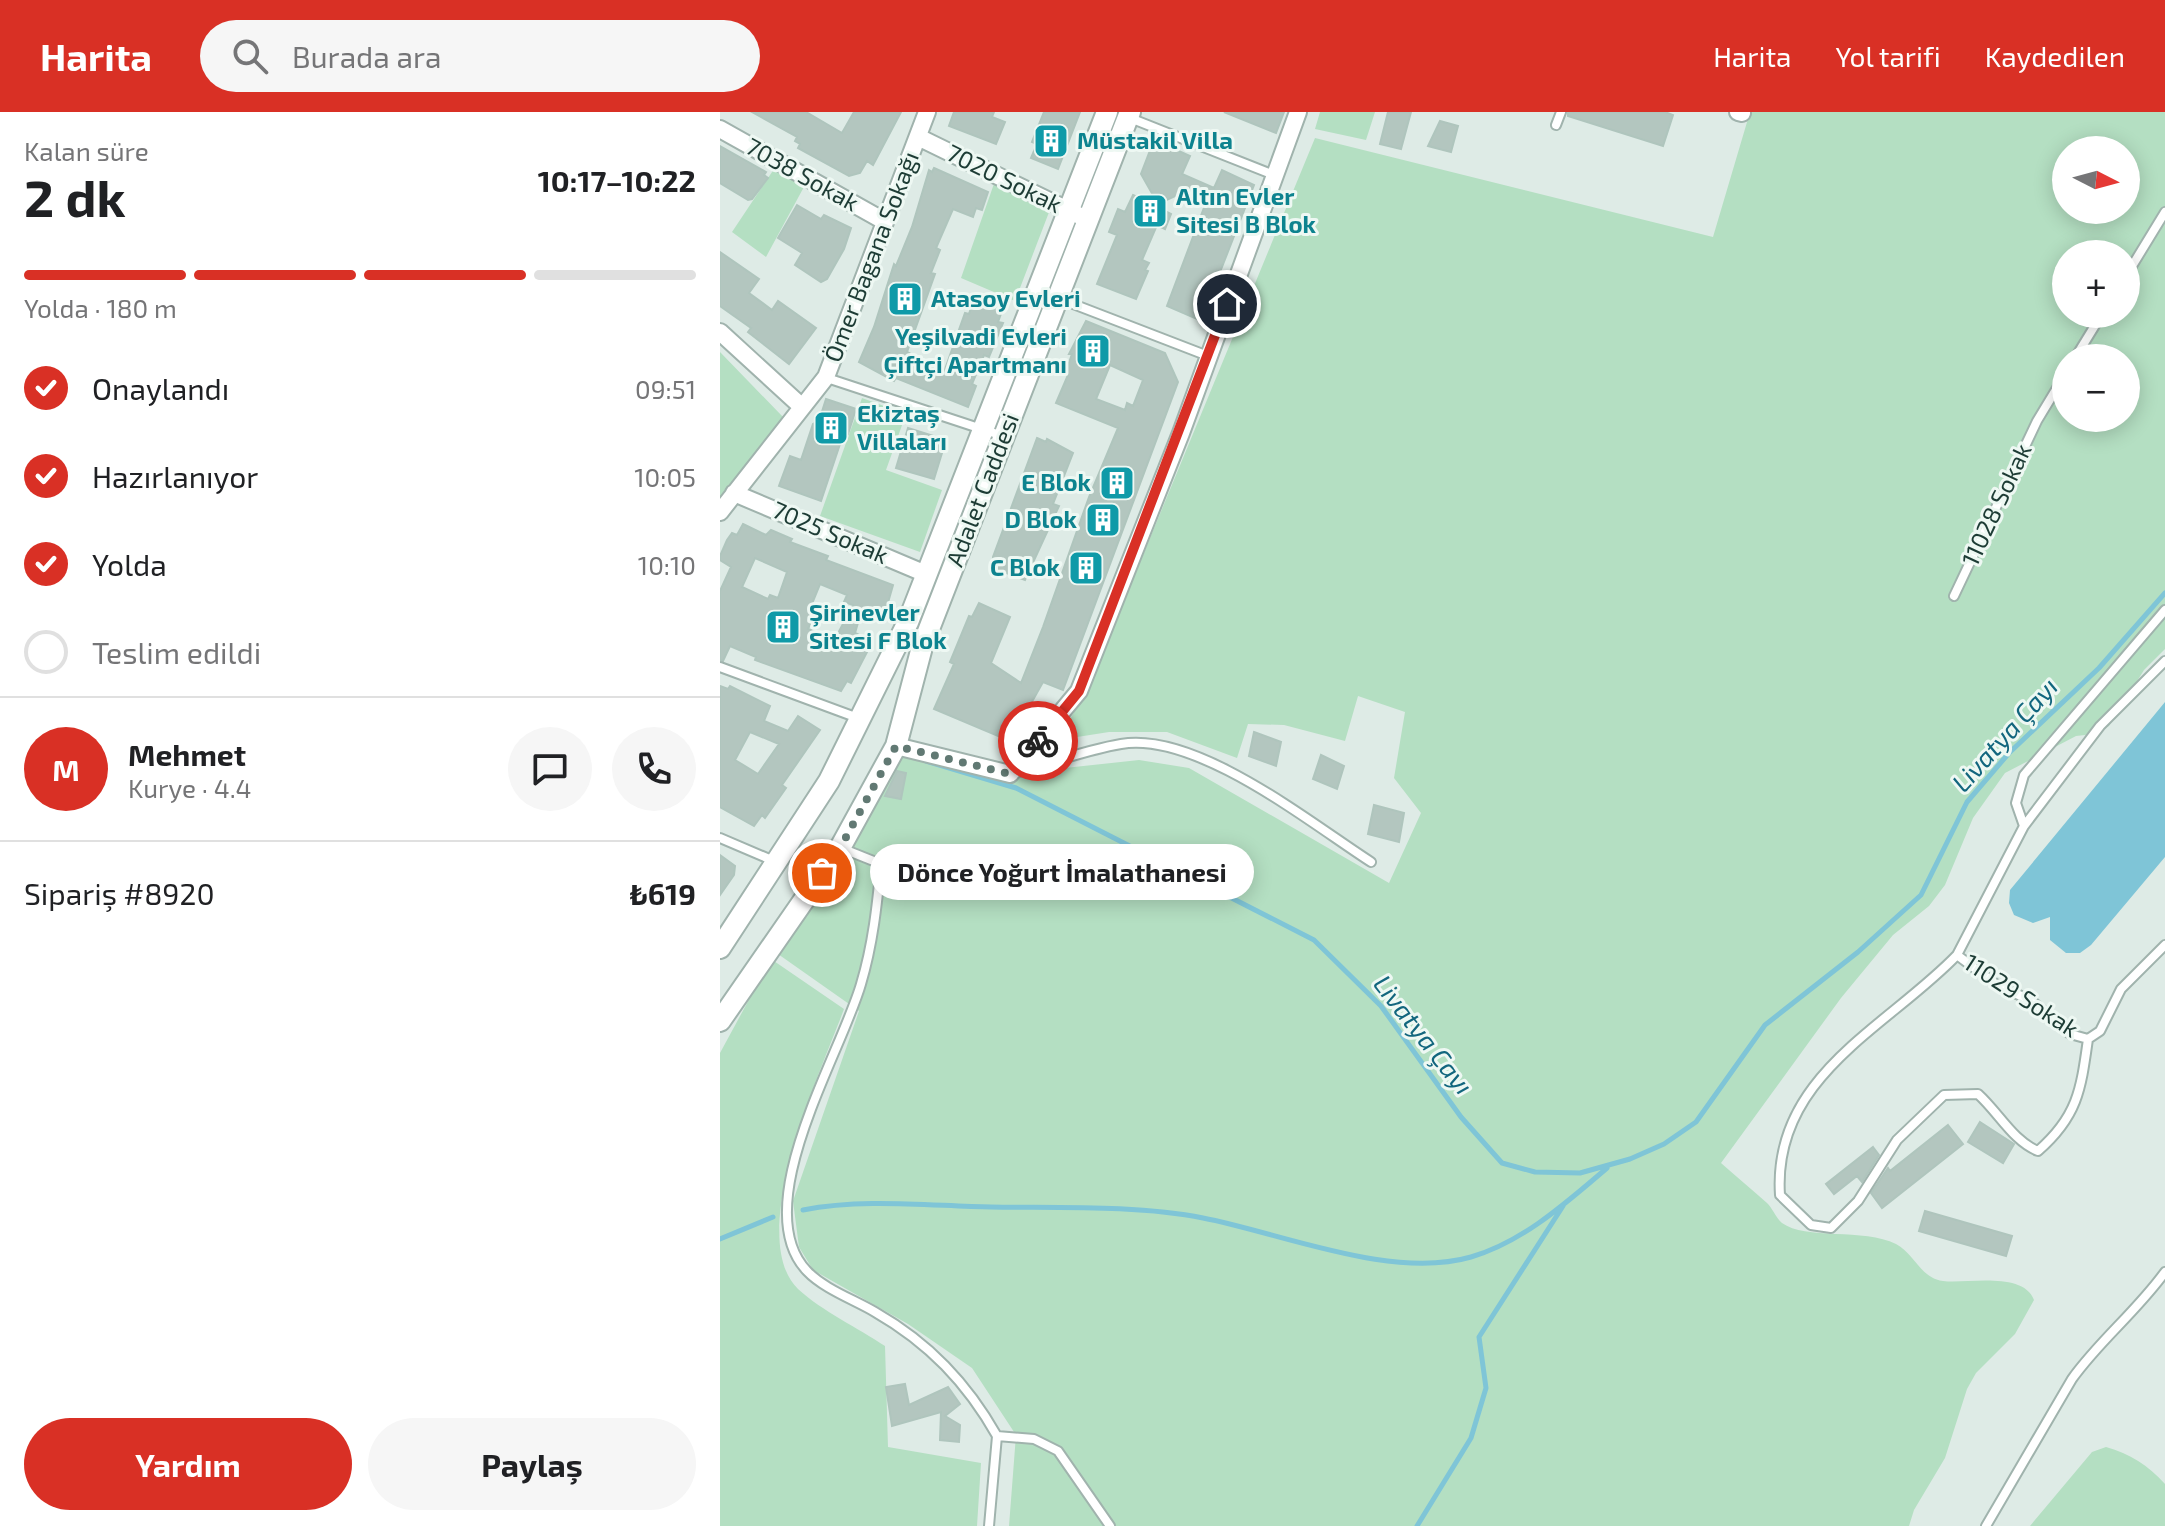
<!DOCTYPE html>
<html lang="tr">
<head>
<meta charset="utf-8">
<style>
  body { margin:0; font-family:"Exo 2",sans-serif; background:#f6f6f6; color:#202124; height:100vh; display:flex; flex-direction:column; font-size:30px; white-space:nowrap }
  * { box-sizing:border-box; margin:0 }
  p { font-size:26px; color:#757577 }
  .icon { flex:none; width:44px; height:44px; fill:none; stroke:currentColor; stroke-width:2; stroke-linecap:round; stroke-linejoin:round }
  .map { position:relative; flex:1; overflow:hidden }
  .side { display:flex; flex-direction:column; background:#fff; width:720px }
  .side>* { flex:none }
  .needle { width:52px; rotate:96deg }
  .controls { position:absolute; left:1332px; top:24px; display:grid; gap:16px }
  .controls a { display:grid; place-items:center; width:88px; height:88px; border-radius:50%; background:#fff; box-shadow:0 4px 20px #0003; font-size:40px }
  .pin { position:absolute; display:grid; place-items:center; width:68px; height:68px; color:#fff; margin:-34px; border:4px solid #fff; border-radius:50%; box-shadow:0 2px 8px #0007 }
  .courier { position:absolute; display:grid; place-items:center; width:80px; height:80px; margin:-40px; border:6px solid #d93025; border-radius:50%; background:#fff; color:#222; box-shadow:0 2px 10px #0007 }
  .bubble { position:absolute; height:56px; border-radius:28px; background:#fff; box-shadow:0 4px 20px #0003; font-size:26px; font-weight:700; line-height:56px; text-align:center }
  .summary em { font-style:normal; font-weight:700 }
  .summary div { display:flex; flex-direction:column-reverse }
  .summary { display:flex; align-items:center; justify-content:space-between; height:136px; padding:0 24px }
  h1 { font-size:52px; font-weight:700; line-height:60px }
  .bar { display:grid; grid-template-columns:repeat(4,1fr); gap:12px 8px; align-content:center; height:96px; padding:0 24px }
  .bar i { height:10px; border-radius:6px; background:#e0e0e0 }
  .bar .current { background:#d93025 }
  .bar p { grid-column:span 4 }
  .line { display:flex; align-items:center; gap:20px; padding:0 24px; border-top:2px solid #e0e0e0 }
  .line div { flex:1 }
  .round { display:grid; place-items:center; flex:none; width:84px; height:84px; border-radius:42px; background:#f6f6f6 }
  ol { padding:0 24px; list-style:none }
  li { display:flex; align-items:center; gap:24px; height:88px }
  li p { margin-inline-start:auto }
  li .icon { padding:8px; border-radius:50%; background:#d93025; color:#fff; stroke-width:4 }
  li:last-child { color:#757577 }
  li i { width:44px; height:44px; border:4px solid #e0e0e0; border-radius:50% }
  .button { display:flex; gap:16px; margin-top:auto; padding:16px 24px }
  .button a { flex:1; height:92px; border-radius:48px; background:#d93025; color:#fff; font-size:32px; font-weight:700; line-height:92px; text-align:center }
  .button a+a { background:#f6f6f6; color:#202124 }
  header { display:flex; align-items:center; gap:48px; box-sizing:border-box; height:112px; padding:0 40px; background:#d93025; color:#fff }
  header strong { font-size:38px }
  nav { display:flex; gap:44px; margin-inline-start:auto; font-size:28px }
  .search { width:560px; height:72px; background:#f6f6f6; display:flex; align-items:center; gap:20px; box-sizing:border-box; padding:0 28px; border-radius:44px; color:#757577; font-size:30px }
  main { display:flex; flex:1; min-height:0 }
  .map>svg:first-child { display:block }
  .green { fill:#b4dfc2; fill-rule:evenodd }
  .water { fill:#7fc5d7 }
  .lines { fill:none; stroke-linecap:round; stroke-linejoin:round }
  .stream { stroke:#7fc5d7; stroke-width:5 }
  .building { fill:#b3c6bf; stroke:#afc5bd; stroke-width:2; fill-rule:evenodd }
  .service-casing { stroke:#a0b3ad; stroke-width:12 }
  .minor-casing { stroke:#a0b3ad; stroke-width:20 }
  .tertiary-casing { stroke:#a0b3ad; stroke-width:24 }
  .service { stroke:#fff; stroke-width:8 }
  .minor { stroke:#fff; stroke-width:16 }
  .tertiary { stroke:#fff; stroke-width:20 }
  .done { stroke:#617973; stroke-width:8; stroke-dasharray:0 14.4 }
  .route { stroke:#d93025; stroke-width:10 }
  .labels { text-anchor:middle; stroke-width:6; stroke-linejoin:round; paint-order:stroke }
  .culture-label { font-size:24px; font-weight:bold; fill:#0d838f; stroke:#eef8f3; text-anchor:start }
  .street-label { font-size:24px; fill:#1d3c35; stroke:#eef8f3 }
  .water-label { font-size:26px; font-style:italic; fill:#12667e; stroke:#eef8f3 }
</style>
</head>
<body>
<header>
<strong>Harita</strong>
<div class="search"><svg class="icon" aria-label="search" viewBox="0 0 24 24"><circle cx="10" cy="10" r="6"/><path d="M15 15l6 6"/></svg>Burada ara</div>
<nav><a>Harita</a><a>Yol tarifi</a><a>Kaydedilen</a></nav>
</header>
<main>
<section class="side">
<div class="summary"><div><h1>2 dk</h1><p>Kalan süre</p></div><em>10:17–10:22</em></div>
<div class="bar"><i class="current"></i><i class="current"></i><i class="current"></i><i></i><p>Yolda · 180 m</p></div>
<ol>
<li><svg class="icon" aria-label="check" viewBox="0 0 24 24"><path d="M5 12l5 5 9-10"/></svg>Onaylandı<p>09:51</p></li>
<li><svg class="icon" aria-label="check" viewBox="0 0 24 24"><path d="M5 12l5 5 9-10"/></svg>Hazırlanıyor<p>10:05</p></li>
<li><svg class="icon" aria-label="check" viewBox="0 0 24 24"><path d="M5 12l5 5 9-10"/></svg>Yolda<p>10:10</p></li>
<li><i></i>Teslim edildi</li>
</ol>
<div class="line" style="height:144px"><b class="round" style="background:#d93025;color:#fff">M</b><div><b>Mehmet</b><p>Kurye · 4.4</p></div><a class="round"><svg class="icon" aria-label="chat" viewBox="0 0 24 24"><path d="M4 5h16v11H9l-5 4z"/></svg></a><a class="round"><svg class="icon" aria-label="phone" viewBox="0 0 24 24"><path d="M5 4h4l2 5-3 2q2 4 5 5l2-3 5 2v4C11 20 4 13 5 4z"/></svg></a></div>
<div class="line" style="height:104px"><div>Sipariş #8920</div><b>₺619</b></div>
<div class="button"><a>Yardım</a><a>Paylaş</a></div>
</section>
<div class="map">
<svg width="1445" height="1414" viewBox="0 0 1445 1414">
  <rect width="100%" height="100%" fill="#deebe6"/>
  <path class="green" d="M600,0H655L646,28L595,17Z
    M1030,0H1445V537L1424,558L1389,614L1374,622L1356,624L1285,661L1253,706L1225,773L1209,794L1173,823L1121,886L1001,1051C1016,1064 1032,1078 1047,1091C1053,1097 1056,1106 1062,1111C1085,1128 1144,1116 1176,1132C1195,1142 1200,1166 1223,1169C1247,1172 1303,1159 1314,1188L1295,1222L1256,1261L1247,1277L1225,1346L1194,1398L1189,1414H289L296,1323L252,1256L188,1212L93,1158L79,1135L73,1089L139,899L48,835L176,634L290,662L419,648L469,656L669,771L701,701L674,666L685,600L638,584L625,629L564,613L528,612L517,646L447,620H389L338,628L369,574L595,26L993,125ZM1346,38H1406V98H1346ZM1346,142H1406V202H1346ZM1346,246H1406V306H1346Z
    M54,57L85,73L46,145L12,120Z
    M276,66L331,95L295,189L241,166Z
    M0,240L63,305L0,388Z
    M142,286L186,302L166,358L222,378L200,440L100,404Z
    M51,847L124,897C102,957 24,1124 78,1177C102,1199 138,1216 165,1234L168,1335L261,1351L257,1414H0V941Z
    M1386,1335C1410,1342 1428,1353 1445,1372V1414H1310L1372,1340Z"/>
  <path class="water" d="M1445,590V745L1371,833L1360,841H1346L1330,828V805L1313,811L1294,803L1289,791L1290,778Z"/>
  <g class="lines">
    <path class="stream" d="M206,649L296,676L594,828L661,894L741,1005L782,1051L815,1060L860,1061L910,1047L944,1032L976,1010L1045,913L1138,840L1201,783L1247,690L1289,641L1379,556L1445,481
      M83,1098C144,1086 210,1094 271,1095C338,1096 418,1093 483,1106C561,1121 671,1168 751,1145C803,1130 847,1090 887,1056
      M0,1127L53,1105
      M697,1414L751,1326L766,1276L759,1225L843,1094"/>
  </g>
  <path class="building" d="M32,0H86L122,21L134,0H181L153,53L147,49L140,61L129,64L78,36L80,32L75,29L77,25Z
    M234,0H274L272,5L285,10L276,32L229,14Z
    M324,0H360L338,57L311,46L317,32L312,30Z
    M504,0H564L556,21Z
    M668,0H691L681,37L660,32Z
    M848,0H945L953,3L943,34L848,4Z
    M720,9L738,14L731,40L708,34Z
    M434,28L470,44L462,62L494,76L502,58L534,73L500,160L497,159L477,207L447,194L488,85L468,78L438,92L421,62Z
    M0,34L46,60L44,63L48,66L32,87L28,88L0,71Z
    M214,56L268,80L262,98L256,96L253,105L233,97L216,136L220,138L211,161L215,162L187,240L224,260L245,201L249,202L255,184L282,199L278,210L283,211L269,245L264,243L252,272L256,274L248,295L176,266L174,269L139,250L154,215L174,152L176,154L192,115L209,58L212,60Z
    M413,83L451,102L445,117L437,113L422,148L429,151L425,158L428,159L416,187L377,172L397,123L389,120L398,97L405,100Z
    M77,93L101,107L104,103L131,116L124,137L107,167L101,170L75,153L82,141L58,126Z
    M0,140L39,167L29,181L52,198L58,189L96,216L69,252L28,220L31,216L0,194Z
    M366,209L445,241L458,270L343,578L323,570L290,629L214,597L234,552L230,550L249,504L252,505L259,491L290,505L271,551L301,571L323,515L369,385L398,316L336,291L348,263L345,262L352,242H349ZM390,253L423,268L413,294L407,291L405,298L376,287Z
    M106,287L136,297L128,322L124,320L101,389L59,374L70,344L81,348L93,312L99,309Z
    M188,316L226,328L214,367L176,356Z
    M317,326L326,330L327,327L353,341L333,392L339,394L305,468L273,456V445Z
    M23,412L46,423L51,418L72,427L70,430L108,444L106,448L173,473L165,501L160,504L142,497L135,521L148,527L143,537L147,540L131,571L127,569L121,579L35,548L36,545L10,534L3,549L0,548V479L11,455L0,448V444L7,428L12,421L17,423ZM35,446L67,460L58,486L50,483L48,487L22,475ZM100,472L127,483L124,490L133,493L115,527L88,517L95,501L89,499Z
    M0,574L8,577L10,574L50,594L44,609L68,619L78,604L100,618L62,673L66,676L45,706L42,703L34,714L0,695ZM30,620L59,632L38,662L15,648Z
    M534,620L561,630L556,654L529,644Z
    M601,643L624,654L617,677L593,667Z
    M177,659L186,661L181,687L165,684Z
    M654,693L684,701L679,730L648,722Z
    M0,743L15,754L14,763L0,783Z
    M1260,1010L1294,1032L1283,1051L1248,1030Z
    M1228,1013L1243,1032L1162,1096L1151,1081L1168,1056L1170,1059Z
    M1153,1035L1159,1043L1142,1070L1137,1064L1114,1082L1106,1072Z
    M1205,1099L1292,1124L1286,1144L1199,1119Z
    M185,1272L189,1293L228,1275L240,1292L225,1304L240,1313L239,1330L220,1328L221,1300L172,1314L166,1275Z"/>
  <g class="lines">
    <defs>
      <path id="service" d="M410,6L554,63
        M836,13L841,0
        M1406,164L1445,100
        M340,187L488,244
        M1355,246L1382,202
        M107,266L283,324
        M1234,484L1317,309L1346,261
        M1445,498L1304,663L1296,691L1304,714L1237,843L1277,873L1312,889L1350,922L1368,927L1380,919L1401,877L1445,833
        M0,555L138,606
        M295,661C329,652 365,638 401,632C476,619 589,710 651,750
        M1304,714L1380,614L1445,549
        M0,726L54,749
        M121,736L161,752C157,793 153,832 141,872C121,942 26,1095 87,1159C104,1177 135,1188 155,1200C209,1231 247,1271 277,1324
        M1237,843C1168,915 1052,964 1060,1083L1091,1113L1111,1116L1138,1089L1177,1028L1224,983L1258,982C1279,1001 1293,1029 1318,1039C1358,1004 1361,977 1368,927
        M277,1324L314,1327L338,1339L390,1414
        M269,1414L277,1324
        M1266,1414L1352,1267C1379,1229 1416,1200 1445,1160"/>
      <path id="minor" d="M1018,0L1022,1
        M0,17L164,109
        M198,25L358,103
        M0,220L81,294
        M14,381L206,462
        M0,400L106,265L207,0
        M176,634L290,662L359,579L461,321L578,0"/>
      <path id="tertiary" d="M0,836L109,669L188,510L387,0
        M0,909L120,736L176,634L202,535L410,0"/>
    </defs>
    <use href="#service" class="service-casing"/>
    <use href="#minor" class="minor-casing"/>
    <use href="#tertiary" class="tertiary-casing"/>
    <use href="#service" class="service"/>
    <use href="#minor" class="minor"/>
    <use href="#tertiary" class="tertiary"/>
  </g>
  <g class="lines">
    <path class="done" d="M102,761L120,736L176,634L290,662L318,629"/>
    <path class="route" d="M318,629L359,579L507,192"/>
  </g>
  <defs>
    <symbol id="building-square" viewBox="-11 -11 22 22"><rect x="-9" y="-9" width="18" height="18" rx="4" fill="#0f9aa8" stroke="#eef8f3"/><path d="M-4-6H4V6H1V3H-1V6H-4ZM-2.5-4.3h1.7v1.8h-1.7ZM.8-4.3h1.7v1.8H.8ZM-2.5-1h1.7V.8h-1.7ZM.8-1h1.7V.8H.8Z" fill="#fff"/></symbol>
  </defs>
  <g fill-rule="evenodd">
    <use href="#building-square" x="311" y="9" width="40" height="40"/>
    <use href="#building-square" x="410" y="79" width="40" height="40"/>
    <use href="#building-square" x="165" y="167" width="40" height="40"/>
    <use href="#building-square" x="353" y="219" width="40" height="40"/>
    <use href="#building-square" x="91" y="296" width="40" height="40"/>
    <use href="#building-square" x="377" y="351" width="40" height="40"/>
    <use href="#building-square" x="363" y="388" width="40" height="40"/>
    <use href="#building-square" x="346" y="436" width="40" height="40"/>
    <use href="#building-square" x="43" y="495" width="40" height="40"/>
  </g>
  <g class="labels">
    <g class="culture-label">
      <text x="357" y="37">Müstakil Villa</text>
      <text x="456" y="93">Altın Evler<tspan x="456" dy="28">Sitesi B Blok</tspan></text>
      <text x="211" y="195">Atasoy Evleri</text>
      <text x="347" y="233" text-anchor="end">Yeşilvadi Evleri<tspan x="347" dy="28">Çiftçi Apartmanı</tspan></text>
      <text x="137" y="310">Ekiztaş<tspan x="137" dy="28">Villaları</tspan></text>
      <text x="371" y="379" text-anchor="end">E Blok</text>
      <text x="357" y="416" text-anchor="end">D Blok</text>
      <text x="340" y="464" text-anchor="end">C Blok</text>
      <text x="89" y="509">Şirinevler<tspan x="89" dy="28">Sitesi F Blok</tspan></text>
    </g>
    <g class="street-label">
      <text transform="translate(82 63) rotate(29)" y="8">7038 Sokak</text>
      <text transform="translate(284 67) rotate(26)" y="8">7020 Sokak</text>
      <text transform="translate(152 145) rotate(-69)" y="8">Ömer Bagana Sokağı</text>
      <text transform="translate(263 378) rotate(-69)" y="8">Adalet Caddesi</text>
      <text transform="translate(1277 393) rotate(-65)" y="8">11028 Sokak</text>
      <text transform="translate(110 421) rotate(23)" y="8">7025 Sokak</text>
      <text transform="translate(1301 884) rotate(33)" y="8">11029 Sokak</text>
    </g>
    <g class="water-label">
      <text transform="translate(1285 623) rotate(-48)" y="9">Livatya Çayı</text>
      <text transform="translate(703 923) rotate(52)" y="9">Livatya Çayı</text>
    </g>
  </g>
</svg>
<div class="controls">
<a><svg class="needle" viewBox="-14 -14 28 28"><path d="M0-13l5 13h-10z" fill="#e53935"/><path d="M0 13l5-13h-10z" fill="#757577"/></svg></a>
<a>+</a>
<a>−</a>
</div>
<div class="pin" style="left:102px;top:761px;background:#ea580c"><svg class="icon" aria-label="bag" viewBox="0 0 24 24"><path d="M5 8h14l-1 12H6zM9 8a3 3 0 0 1 6 0"/></svg></div>
<div class="pin" style="left:507px;top:192px;background:#1f2937"><svg class="icon" aria-label="home" viewBox="0 0 24 24"><path d="M3 11l9-7 9 7M6 9v11h12V9"/></svg></div>
<div class="courier" style="left:318px;top:629px"><svg class="icon" aria-label="bike" viewBox="0 0 24 24"><circle cx="6" cy="16" r="4"/><circle cx="18" cy="16" r="4"/><path d="M6 16l4-8h5l3 8M10 8l3 8H6M13 5h3"/></svg></div>
<div class="bubble" style="left:150px;top:732px;width:384px">Dönce Yoğurt İmalathanesi</div>
</div>
</main>
</body>
</html>
